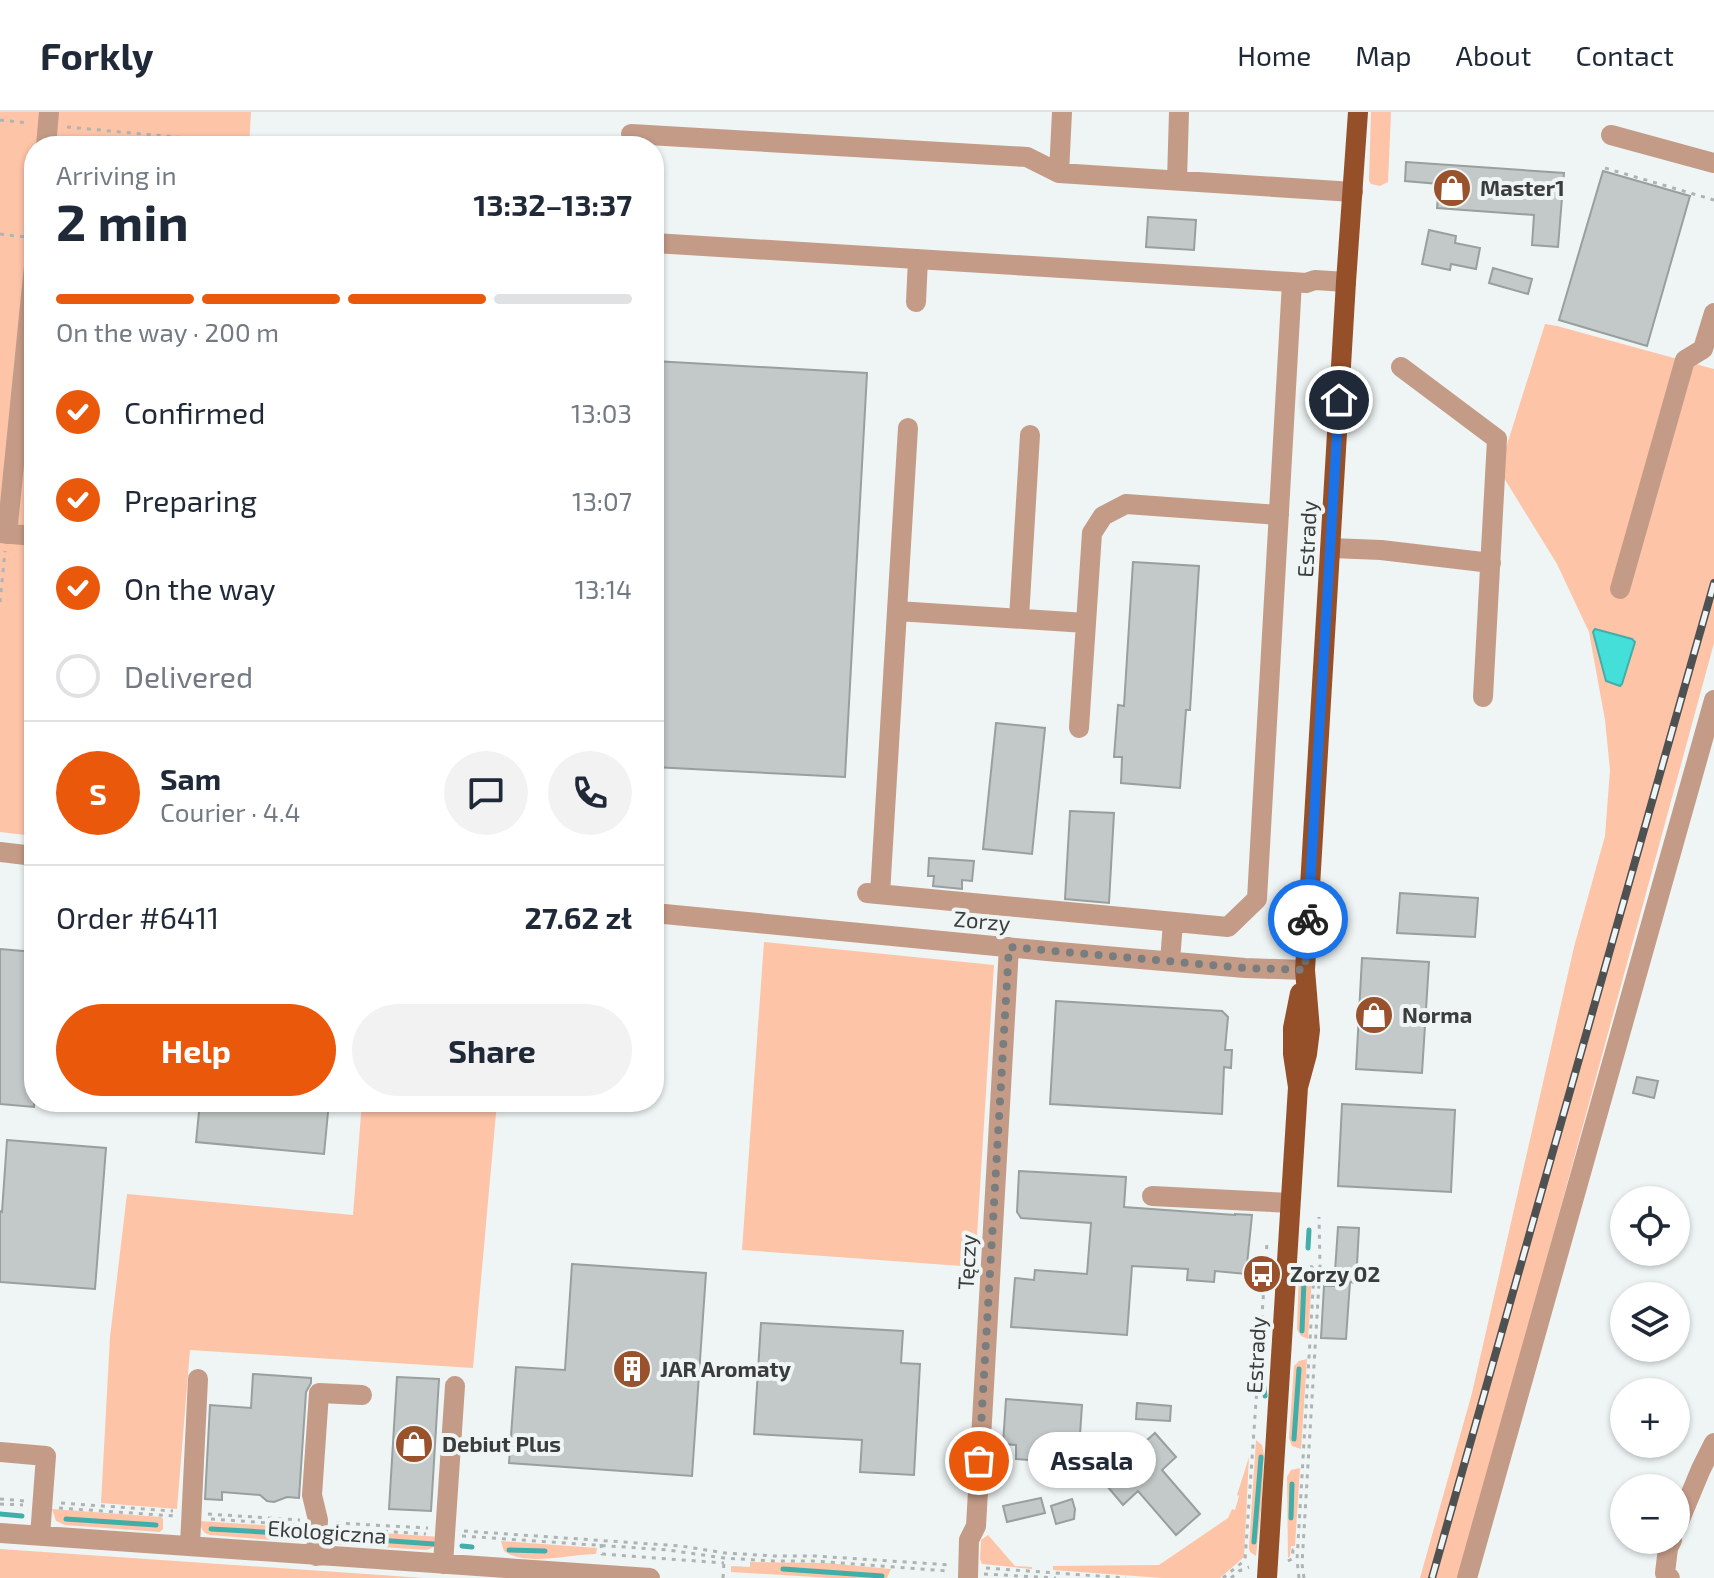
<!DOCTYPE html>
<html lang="en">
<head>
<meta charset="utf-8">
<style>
  body { margin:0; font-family:"Exo 2",sans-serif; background:#f2f2f3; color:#1f2937; height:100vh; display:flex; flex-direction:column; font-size:30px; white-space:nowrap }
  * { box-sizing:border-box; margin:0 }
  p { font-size:26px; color:#747a83 }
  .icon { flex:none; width:44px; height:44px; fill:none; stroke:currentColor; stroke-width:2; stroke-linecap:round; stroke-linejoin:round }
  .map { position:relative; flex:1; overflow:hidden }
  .panel { position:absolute; left:24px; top:24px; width:640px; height:976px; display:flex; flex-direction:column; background:#fff; border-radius:32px; box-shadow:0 2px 6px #0004 }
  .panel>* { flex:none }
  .buttons { position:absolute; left:1610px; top:1074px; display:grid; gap:16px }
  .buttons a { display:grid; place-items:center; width:80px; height:80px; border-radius:50%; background:#fff; box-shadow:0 2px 6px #0004; font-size:40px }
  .pin { position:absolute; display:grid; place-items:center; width:68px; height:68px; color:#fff; margin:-34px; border:4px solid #fff; border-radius:50%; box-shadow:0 2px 8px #0007 }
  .courier { position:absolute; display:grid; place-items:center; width:80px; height:80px; margin:-40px; border:6px solid #1a73e8; border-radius:50%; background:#fff; color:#222; box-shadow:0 2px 10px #0007 }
  .bubble { position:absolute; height:56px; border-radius:28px; background:#fff; box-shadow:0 2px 6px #0004; font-size:26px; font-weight:700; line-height:56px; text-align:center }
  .overview em { font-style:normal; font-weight:700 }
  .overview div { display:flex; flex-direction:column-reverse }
  .overview { display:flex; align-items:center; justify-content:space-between; height:136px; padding:0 32px }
  h1 { font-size:52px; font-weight:700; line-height:60px }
  .bar { display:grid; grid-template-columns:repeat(4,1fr); gap:12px 8px; align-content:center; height:96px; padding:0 32px }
  .bar i { height:10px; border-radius:6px; background:#e0e1e3 }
  .bar .active { background:#ea580c }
  .bar p { grid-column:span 4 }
  .line { display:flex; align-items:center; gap:20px; padding:0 32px; border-top:2px solid #e0e1e3 }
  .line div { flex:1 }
  .round { display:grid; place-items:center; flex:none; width:84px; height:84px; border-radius:42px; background:#f2f2f3 }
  ol { padding:0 32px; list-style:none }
  li { display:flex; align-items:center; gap:24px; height:88px }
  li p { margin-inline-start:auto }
  li .icon { padding:8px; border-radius:50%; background:#ea580c; color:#fff; stroke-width:4 }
  li:last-child { color:#747a83 }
  li i { width:44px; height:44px; border:4px solid #e0e1e3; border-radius:50% }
  .primary-button { display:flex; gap:16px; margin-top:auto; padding:16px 32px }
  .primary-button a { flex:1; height:92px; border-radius:48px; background:#ea580c; color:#fff; font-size:32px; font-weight:700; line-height:92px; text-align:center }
  .primary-button a+a { background:#f2f2f3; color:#1f2937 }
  header { display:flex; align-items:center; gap:48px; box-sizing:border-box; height:112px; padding:0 40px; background:#fff; border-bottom:2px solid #e0e1e3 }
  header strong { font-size:38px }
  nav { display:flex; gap:44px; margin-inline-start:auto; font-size:28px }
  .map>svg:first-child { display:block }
  .green { fill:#fdc4a8 }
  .water { fill:#45dfd9; stroke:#42aeaa; stroke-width:2 }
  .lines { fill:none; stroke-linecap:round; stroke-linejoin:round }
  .stream { stroke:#42aeaa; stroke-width:5 }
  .building { fill:#c3c9c8; stroke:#999f9e; stroke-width:2 }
  .path { stroke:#aeb4b3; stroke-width:3; stroke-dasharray:4 6; stroke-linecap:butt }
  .minor { stroke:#c49b87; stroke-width:20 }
  .major { stroke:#965029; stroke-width:20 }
  .rail-casing { stroke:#4e5151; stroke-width:8 }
  .rail { stroke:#eef5f4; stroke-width:5; stroke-dasharray:15; stroke-linecap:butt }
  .done { stroke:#7a7d7d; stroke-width:8; stroke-dasharray:0 14.4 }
  .route { stroke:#1a73e8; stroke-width:10 }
  .labels { text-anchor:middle; stroke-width:8; stroke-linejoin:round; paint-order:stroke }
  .poi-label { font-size:22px; font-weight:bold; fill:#3b3d3d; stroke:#eef5f4; text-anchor:start }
  .street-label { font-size:22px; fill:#3b3d3d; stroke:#eef5f4 }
</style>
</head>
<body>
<header>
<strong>Forkly</strong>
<nav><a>Home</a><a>Map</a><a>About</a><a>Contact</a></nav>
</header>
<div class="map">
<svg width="1714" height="1466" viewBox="0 0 1714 1466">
  <rect width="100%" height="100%" fill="#eef5f4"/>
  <path class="green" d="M0,0H251L249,34H34V724L0,720Z
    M1371,0H1391L1388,70L1380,74L1371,72L1369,69Z
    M1545,212L1557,214L1714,257V531L1460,1466H1420L1472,1281L1574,835L1605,724L1610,658L1605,608L1589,520L1557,452L1499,358Z
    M764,830L994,853L975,1155L742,1138Z
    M362,990H497L473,1256L190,1238L177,1397L101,1391L110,1225L127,1082L353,1103Z
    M1301,1157H1308L1312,1164L1308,1227L1301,1224L1297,1217L1299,1159Z
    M1307,1247L1301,1337L1292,1334L1289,1326L1294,1254L1299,1249Z
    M1256,1328L1262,1333L1264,1343L1262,1388L1256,1444L1250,1440L1249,1436Z
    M1249,1345L1244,1445L1220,1466H1162L1053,1458V1454L1159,1453L1228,1406L1232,1397L1235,1398L1239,1384L1237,1383Z
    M1300,1356L1295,1434H1291L1290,1444L1288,1446L1287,1365L1291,1358Z
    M52,1397L161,1405L163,1407V1417L160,1420L65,1413L56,1409Z
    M200,1409L306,1416C305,1423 303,1428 297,1430L211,1423C203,1422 201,1417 200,1409Z
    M326,1417L440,1425L436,1434L427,1438L334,1432L328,1427Z
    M988,1423L1015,1454L1032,1455V1457L982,1452L980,1447L981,1428Z
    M501,1429L597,1436L596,1442C570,1442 525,1455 504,1439Z
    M0,1437L424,1466H0Z
    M750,1450L826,1451L891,1457L887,1466H831L731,1460V1454L750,1455Z"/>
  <path class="water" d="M1595,517L1632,527L1635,530L1622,572L1620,574L1606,569L1593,520Z"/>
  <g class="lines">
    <path class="stream" d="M1308,1136L1309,1118
      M1302,1219L1304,1168
      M1263,1269L1265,1284
      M1294,1327L1299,1257
      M0,1402L22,1404
      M1291,1406L1292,1372
      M66,1407L156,1413
      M211,1417L297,1422
      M335,1425L434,1432
      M1254,1430L1261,1345
      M462,1434L472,1435
      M509,1438L545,1439
      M783,1457L882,1464"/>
  </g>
  <path class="building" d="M1406,50L1564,61L1558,135L1532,133L1534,103L1437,96L1439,72L1405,69Z
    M1603,59L1690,84L1647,234L1559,208Z
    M1148,105L1196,108L1194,138L1146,135Z
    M1429,118L1456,124L1455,131L1480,136L1476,157L1451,152L1450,158L1422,152Z
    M1493,156L1532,167L1528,182L1489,171Z
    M654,249L867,261L845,665L654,655Z
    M1133,450L1199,454L1190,598H1186L1180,676L1121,671L1122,645H1114L1118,593L1124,594Z
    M996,611L1045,616L1032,742L983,737Z
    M1070,699L1114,701L1109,791L1065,787Z
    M929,746L974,749L972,769L962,768V777L933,774L934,764H928Z
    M1400,781L1478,786L1475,825L1397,821Z
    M0,837L34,840V995L0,992Z
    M1362,846L1429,850L1422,961L1356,957Z
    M1056,889L1222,899L1228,905L1225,938H1232L1231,956L1224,955L1222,1002L1050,992Z
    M1637,965L1658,969L1654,986L1633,981Z
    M200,990H329L324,1042L196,1030Z
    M1342,992L1455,998L1451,1080L1338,1074Z
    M7,1028L106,1036L95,1177L0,1170V1099L2,1100Z
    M1019,1059L1126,1065L1124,1095L1235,1103V1102L1252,1103L1246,1162L1215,1159L1214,1170L1187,1168L1188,1157L1132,1154L1127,1223L1011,1215L1015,1166L1034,1168L1035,1158L1087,1162L1091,1111L1021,1106L1017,1100Z
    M1338,1115L1359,1116L1356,1171L1350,1170L1346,1227L1321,1226L1324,1174H1334Z
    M572,1152L706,1161L692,1364L509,1351L516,1255L565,1258Z
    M761,1211L903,1219L901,1251L920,1252L914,1363L860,1360L862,1328L754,1322Z
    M253,1262L311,1266V1271L306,1280L299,1386L287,1385L274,1390L267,1389L260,1383L222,1380V1388L205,1387L210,1293L251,1296Z
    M397,1265L439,1267L431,1399L389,1397Z
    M1006,1287L1082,1293L1078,1352L1016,1347V1333L1003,1332Z
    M1137,1291L1171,1294L1170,1309L1136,1307Z
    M1155,1321L1176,1345L1162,1358L1200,1402L1176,1423L1138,1379L1123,1393L1102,1368Z
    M1041,1386L1045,1401L1007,1410L1003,1394Z
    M1072,1387L1075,1397L1074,1407L1056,1412L1051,1394Z"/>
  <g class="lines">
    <path class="path" d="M0,8L28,11
      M67,15L209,28
      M1605,56L1714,88
      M0,122L34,126
      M0,490L5,439
      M0,1387L25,1389
      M61,1391L173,1399
      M0,1392L23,1393
      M59,1396L175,1404
      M208,1402L300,1408
      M211,1407L299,1413
      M336,1411L428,1416
      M334,1416L426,1422
      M464,1419L681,1434L725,1441L774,1444H815L951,1453
      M462,1424L668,1438L724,1446L773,1449H813L949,1459
      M601,1432L602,1442L724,1451
      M1288,1449L1292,1447L1293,1438H1299
      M986,1456L1126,1466
      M984,1462L1056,1466
      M723,1466L724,1450
      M1223,1466L1245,1448L1267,1131
      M1231,1466L1239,1459L1249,1455
      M1299,1466L1297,1448L1314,1161L1312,1155L1305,1153
      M1304,1466L1302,1452L1320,1154L1319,1105"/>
    <path class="minor" d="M631,22L1027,45L1059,61L1353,80
      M1611,23L1714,51
      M46,34L49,0
      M1059,61L1062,0
      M1177,69L1179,0
      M654,131L1292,170L1306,171L1315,168L1346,170
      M916,190L918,147
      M1401,255L1497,327L1483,585
      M0,421L34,424
      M7,422L34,154
      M1331,436L1381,438L1491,451
      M1620,477L1685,248L1703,237L1714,201
      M897,499L1086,511
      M1019,506L1030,323
      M1079,616L1092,421L1103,404L1126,392L1279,403
      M0,740L34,744
      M867,781L1228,815L1257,787L1292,170
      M880,782L908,316
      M654,801L1047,839L1245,856L1305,858
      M1170,849L1173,810
      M1152,1084L1290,1091
      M0,1340L46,1344L40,1424
      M1676,1417L1701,1357L1714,1331
      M0,1421L650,1466
      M190,1433L198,1267
      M316,1444L318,1408L312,1383L319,1281L362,1283
      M443,1452L455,1274
      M968,1466L969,1428L976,1414L1009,835
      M1467,1466L1714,588
      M1670,1466L1665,1461L1668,1436L1672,1428"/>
    <path class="major" d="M1298,975L1307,942L1310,918L1305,858L1346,170L1358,0
      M1267,1466L1298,975L1293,942V916L1300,881"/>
    <defs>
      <path id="rail" d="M1432,1466L1714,471"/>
    </defs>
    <use href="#rail" class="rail-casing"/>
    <use href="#rail" class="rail"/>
  </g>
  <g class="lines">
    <path class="done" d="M979,1349L1009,835L1245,856L1305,858L1308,807"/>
    <path class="route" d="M1308,807L1339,288"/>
  </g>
  <defs>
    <symbol id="shop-disc" viewBox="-11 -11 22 22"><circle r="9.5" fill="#99522c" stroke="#eef5f4"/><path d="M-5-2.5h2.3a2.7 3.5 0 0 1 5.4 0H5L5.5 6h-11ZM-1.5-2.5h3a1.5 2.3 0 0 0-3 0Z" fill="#fff"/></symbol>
    <symbol id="bus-disc" viewBox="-11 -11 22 22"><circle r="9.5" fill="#99522c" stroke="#eef5f4"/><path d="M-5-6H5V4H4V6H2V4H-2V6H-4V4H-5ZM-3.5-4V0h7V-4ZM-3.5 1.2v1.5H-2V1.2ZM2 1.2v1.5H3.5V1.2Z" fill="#fff"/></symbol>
    <symbol id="building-disc" viewBox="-11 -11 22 22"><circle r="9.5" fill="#99522c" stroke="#eef5f4"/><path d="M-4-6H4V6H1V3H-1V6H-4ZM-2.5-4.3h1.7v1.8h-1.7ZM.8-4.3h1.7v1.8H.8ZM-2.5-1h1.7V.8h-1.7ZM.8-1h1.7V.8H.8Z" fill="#fff"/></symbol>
  </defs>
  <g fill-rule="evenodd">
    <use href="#shop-disc" x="1430" y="54" width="44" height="44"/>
    <use href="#shop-disc" x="1352" y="881" width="44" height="44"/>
    <use href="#bus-disc" x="1240" y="1140" width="44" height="44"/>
    <use href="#building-disc" x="610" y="1235" width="44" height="44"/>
    <use href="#shop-disc" x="392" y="1310" width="44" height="44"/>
  </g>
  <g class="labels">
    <g class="poi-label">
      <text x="1480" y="84">Master1</text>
      <text x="1402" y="911">Norma</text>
      <text x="1290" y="1170">Zorzy 02</text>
      <text x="660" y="1265">JAR Aromaty</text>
      <text x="442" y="1340">Debiut Plus</text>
    </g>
    <g class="street-label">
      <text transform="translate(1307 427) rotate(-87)" y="8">Estrady</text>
      <text transform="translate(982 809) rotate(5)" y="8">Zorzy</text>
      <text transform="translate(967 1150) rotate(-87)" y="8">Tęczy</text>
      <text transform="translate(1256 1243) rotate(-87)" y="8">Estrady</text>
      <text transform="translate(327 1420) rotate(4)" y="8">Ekologiczna</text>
    </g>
  </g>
</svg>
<div class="buttons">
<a><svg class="icon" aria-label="locate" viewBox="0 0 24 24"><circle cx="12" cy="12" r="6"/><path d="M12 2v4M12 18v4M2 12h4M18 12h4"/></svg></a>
<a><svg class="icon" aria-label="layers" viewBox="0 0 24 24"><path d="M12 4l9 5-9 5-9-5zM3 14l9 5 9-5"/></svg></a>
<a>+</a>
<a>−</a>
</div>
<div class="pin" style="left:979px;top:1349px;background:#ea580c"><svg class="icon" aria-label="bag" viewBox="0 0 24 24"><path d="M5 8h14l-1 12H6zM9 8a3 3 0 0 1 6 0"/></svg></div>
<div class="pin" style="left:1339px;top:288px;background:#1f2937"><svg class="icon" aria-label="home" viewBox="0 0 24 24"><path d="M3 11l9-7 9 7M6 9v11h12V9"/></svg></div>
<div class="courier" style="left:1308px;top:807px"><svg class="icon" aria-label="bike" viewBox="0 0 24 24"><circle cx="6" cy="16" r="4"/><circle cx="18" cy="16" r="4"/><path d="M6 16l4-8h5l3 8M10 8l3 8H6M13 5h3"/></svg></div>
<div class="bubble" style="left:1028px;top:1320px;width:128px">Assala</div>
<section class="panel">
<div class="overview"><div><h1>2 min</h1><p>Arriving in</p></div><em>13:32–13:37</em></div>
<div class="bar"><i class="active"></i><i class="active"></i><i class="active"></i><i></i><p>On the way · 200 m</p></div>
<ol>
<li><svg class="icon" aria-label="check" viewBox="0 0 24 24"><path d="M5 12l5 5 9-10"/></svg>Confirmed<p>13:03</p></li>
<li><svg class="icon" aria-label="check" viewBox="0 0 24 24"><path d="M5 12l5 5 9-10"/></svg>Preparing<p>13:07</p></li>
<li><svg class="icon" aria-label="check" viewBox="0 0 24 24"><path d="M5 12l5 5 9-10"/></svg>On the way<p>13:14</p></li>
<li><i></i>Delivered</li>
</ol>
<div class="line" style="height:144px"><b class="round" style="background:#ea580c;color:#fff">S</b><div><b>Sam</b><p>Courier · 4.4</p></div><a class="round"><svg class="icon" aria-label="chat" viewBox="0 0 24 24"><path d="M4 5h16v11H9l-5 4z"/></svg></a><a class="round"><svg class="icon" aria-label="phone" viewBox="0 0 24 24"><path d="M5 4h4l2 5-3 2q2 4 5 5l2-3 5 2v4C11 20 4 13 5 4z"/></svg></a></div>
<div class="line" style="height:104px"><div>Order #6411</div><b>27.62 zł</b></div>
<div class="primary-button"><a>Help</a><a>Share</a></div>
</section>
</div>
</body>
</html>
